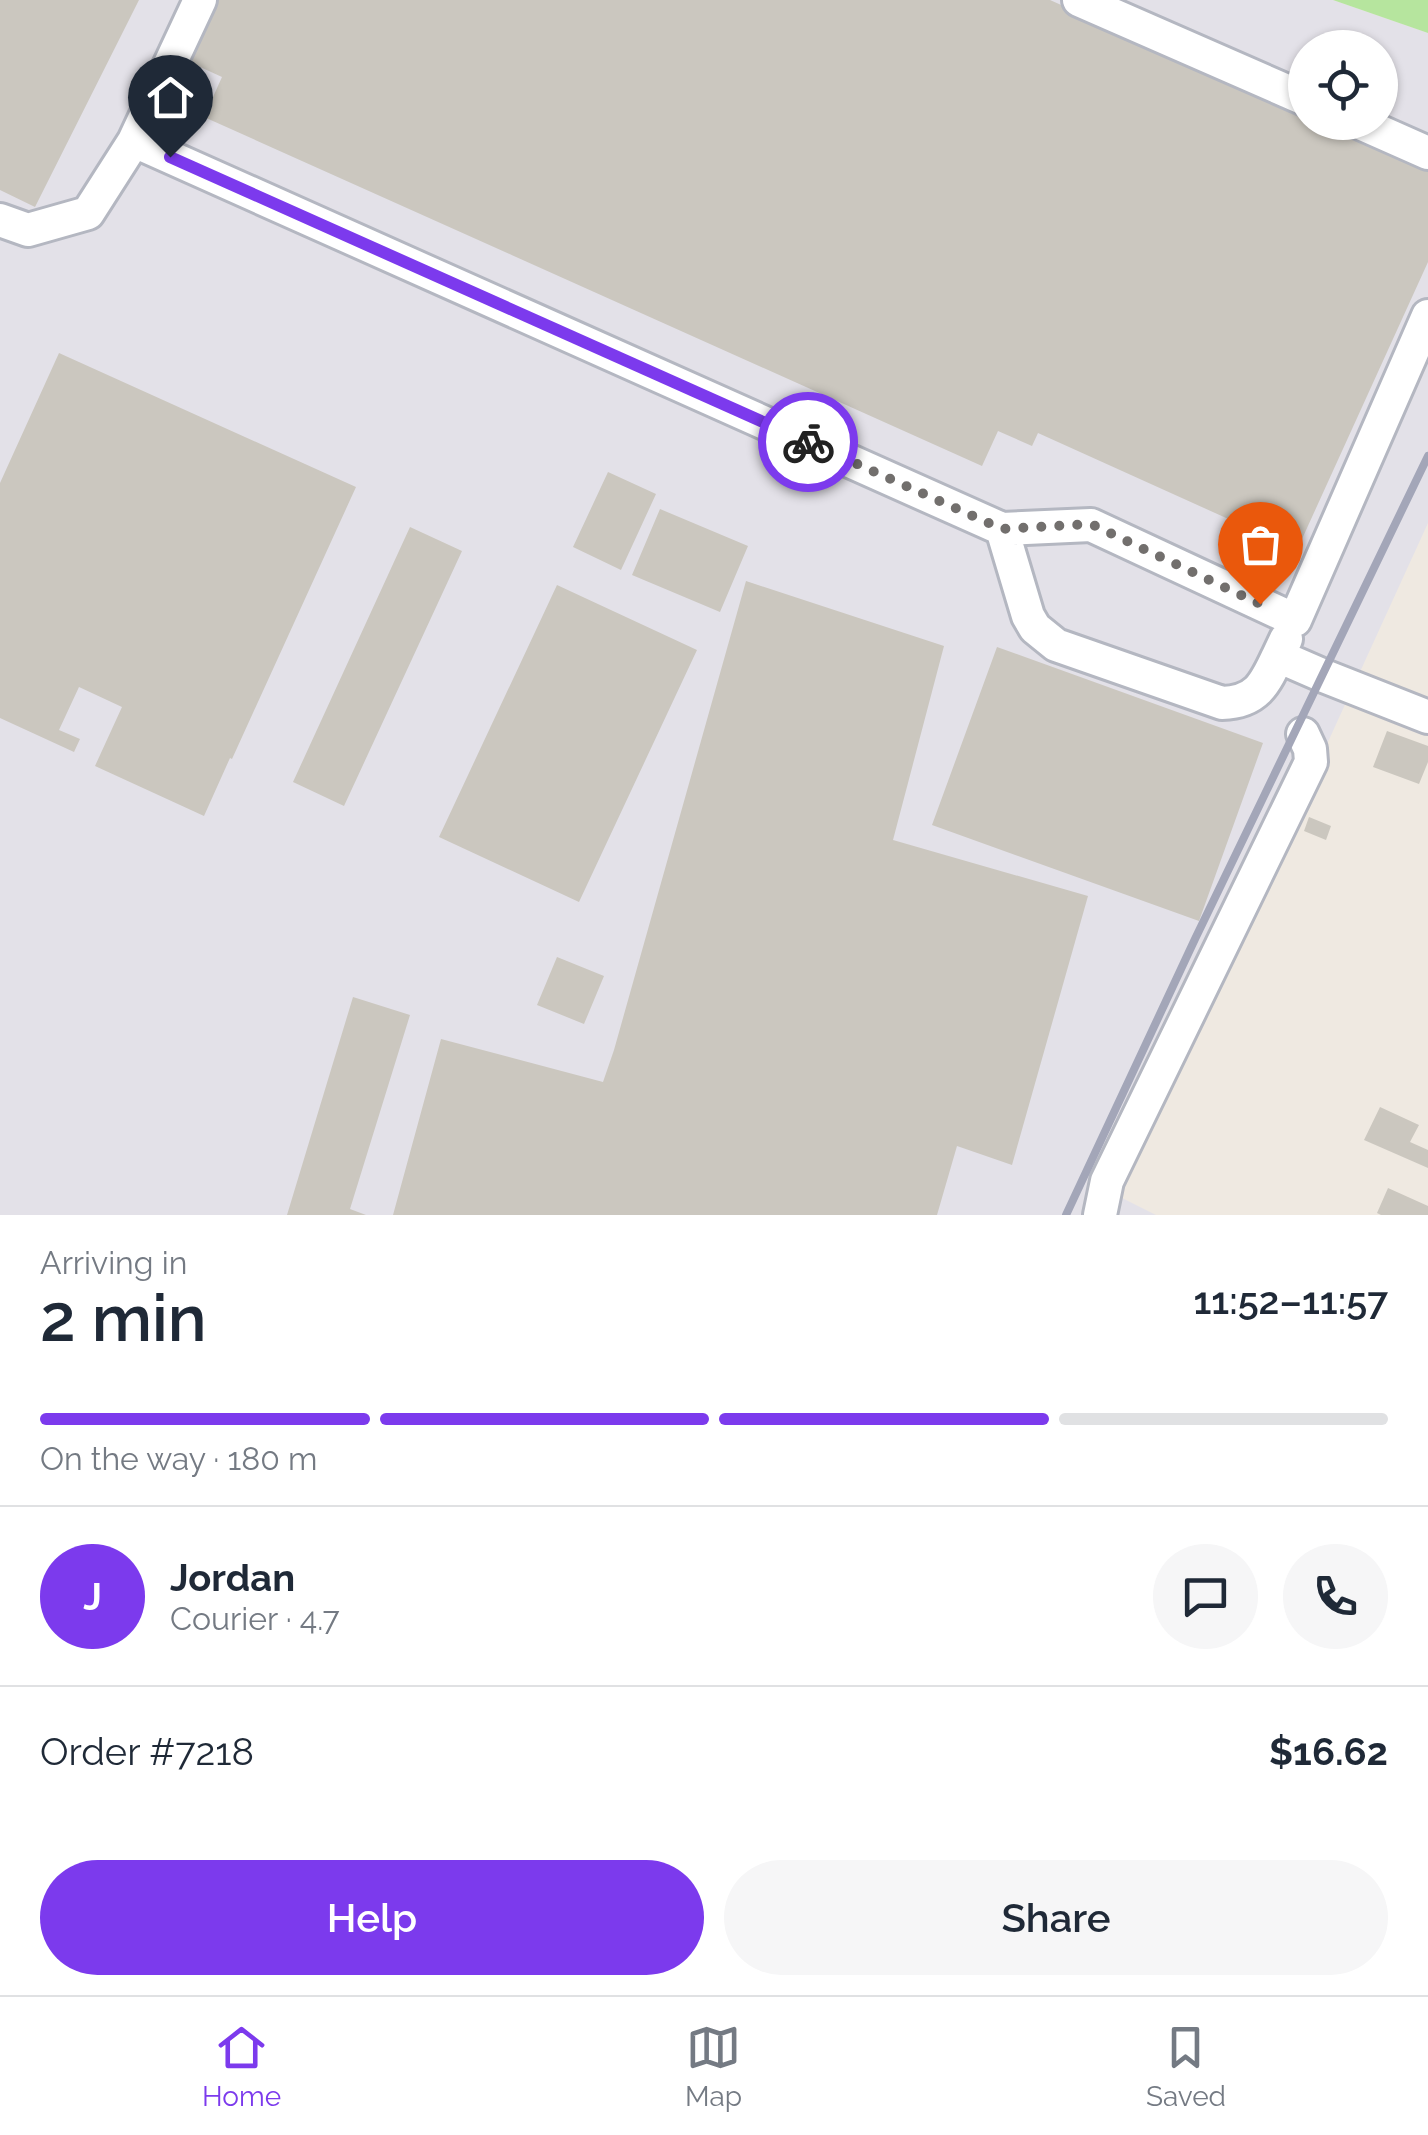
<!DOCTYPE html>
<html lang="en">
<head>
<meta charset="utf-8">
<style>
  body { margin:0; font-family:Raleway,sans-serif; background:#f6f6f7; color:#1f2937; height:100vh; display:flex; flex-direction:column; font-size:38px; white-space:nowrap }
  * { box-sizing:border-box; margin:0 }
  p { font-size:32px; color:#747a83 }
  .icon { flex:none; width:55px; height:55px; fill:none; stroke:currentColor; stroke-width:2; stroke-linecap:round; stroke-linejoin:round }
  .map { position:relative; height:1215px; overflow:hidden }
  .drawer { display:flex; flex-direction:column; background:#fff; flex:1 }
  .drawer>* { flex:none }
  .fabs { position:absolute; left:1288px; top:30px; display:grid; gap:20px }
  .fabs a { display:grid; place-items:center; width:110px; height:110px; border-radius:50%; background:#fff; box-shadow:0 2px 8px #0004; font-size:50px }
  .pin { position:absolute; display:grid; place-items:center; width:85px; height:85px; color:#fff; margin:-102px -42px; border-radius:50% 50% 50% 0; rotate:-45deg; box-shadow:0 0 10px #0007 }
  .pin .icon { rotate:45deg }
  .courier { position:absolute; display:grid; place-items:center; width:100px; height:100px; margin:-50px; border:8px solid #7c3aed; border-radius:50%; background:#fff; color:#222; box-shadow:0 2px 12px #0007 }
  .overview em { font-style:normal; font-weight:600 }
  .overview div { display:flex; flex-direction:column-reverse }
  .overview { display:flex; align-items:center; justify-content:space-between; height:170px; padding:0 40px }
  h1 { font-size:65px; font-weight:600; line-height:75px }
  .bar { display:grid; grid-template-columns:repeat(4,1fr); gap:15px 10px; align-content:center; height:120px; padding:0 40px }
  .bar i { height:12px; border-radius:8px; background:#e0e1e3 }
  .bar .active { background:#7c3aed }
  .bar p { grid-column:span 4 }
  .line { display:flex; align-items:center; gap:25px; padding:0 40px; border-top:2px solid #e0e1e3 }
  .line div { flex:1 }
  .round { display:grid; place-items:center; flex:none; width:105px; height:105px; border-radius:52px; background:#f6f6f7 }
  .action { display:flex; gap:20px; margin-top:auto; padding:20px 40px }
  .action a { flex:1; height:115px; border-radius:60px; background:#7c3aed; color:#fff; font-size:40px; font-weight:600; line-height:115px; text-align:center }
  .action a+a { background:#f6f6f7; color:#1f2937 }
  .tabs { display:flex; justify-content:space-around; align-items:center; height:140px; border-top:2px solid #e0e1e3; background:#fff; font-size:28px; color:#747a83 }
  .tabs a { display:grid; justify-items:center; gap:5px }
  .tabs .active { color:#7c3aed }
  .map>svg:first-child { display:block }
  .industrial { fill:#e3e1e8; fill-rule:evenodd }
  .green { fill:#b6e59e }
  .building { fill:#cbc7bf }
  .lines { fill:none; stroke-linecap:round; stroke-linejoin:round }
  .minor-casing { stroke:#b4b7c1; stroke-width:38 }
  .minor { stroke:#fff; stroke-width:32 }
  .rail { stroke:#a3a6b8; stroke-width:8 }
  .done { stroke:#726f6d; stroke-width:10; stroke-dasharray:0 18 }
  .route { stroke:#7c3aed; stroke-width:12 }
</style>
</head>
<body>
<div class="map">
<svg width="1428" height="1215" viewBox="0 0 1428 1215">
  <rect width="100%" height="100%" fill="#efe9e1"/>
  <path class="industrial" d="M0,0H1333L1428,33V523L1120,1197L1156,1215H0ZM1305,48H1380V122H1305Z"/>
  <path class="green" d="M1333,0H1428V33Z"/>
  <path class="building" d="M0,0H139L35,207L0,190Z
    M215,0H1050L1305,114V122H1324L1428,169V262L1297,550L1038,433L1032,446L998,431L982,466L204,117L222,77L187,61Z
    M59,353L356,487L232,759L230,758L204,816L95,766L122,707L79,687L59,730L80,739L74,752L0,718V483Z
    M608,472L656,494L621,570L573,547Z
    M660,509L748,546L720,612L632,575Z
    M410,527L462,551L344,806L293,782Z
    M746,581L944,646L893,840L1088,896L1012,1165L957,1146L937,1215H393L441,1039L603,1082L614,1050Z
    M557,585L697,650L579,902L439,837Z
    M997,647L1263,743L1199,921L932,825Z
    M1387,731L1428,746V762L1419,784L1373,767Z
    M1309,817L1331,826L1326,840L1304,831Z
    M557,957L604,976L584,1024L537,1005Z
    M353,997L410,1015L350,1209L366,1215H287Z
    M1380,1107L1419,1125L1410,1142L1428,1150V1168L1364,1140Z
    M1388,1188L1428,1206V1215H1381L1377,1213Z"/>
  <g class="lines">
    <defs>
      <path id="minor" d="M1079,0L1305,99
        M1358,122L1428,153
        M134,141L1002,529L1091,525L1295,620L1428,316
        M0,220L28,230L88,213L134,141L200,0
        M1002,529L1028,616L1035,628L1056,645L1222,703C1257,702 1265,684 1278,656
        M1286,639L1278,656L1324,676L1428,717
        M1100,1215L1107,1181L1311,762L1310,749L1303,734"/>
    </defs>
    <use href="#minor" class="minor-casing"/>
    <use href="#minor" class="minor"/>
    <path class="rail" d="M1066,1215L1195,939L1428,456"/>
  </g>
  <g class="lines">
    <path class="done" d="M808,442L1002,529L1091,524L1260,604"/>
    <path class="route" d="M170,157L808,442"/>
  </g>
</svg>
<div class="fabs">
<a><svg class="icon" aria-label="locate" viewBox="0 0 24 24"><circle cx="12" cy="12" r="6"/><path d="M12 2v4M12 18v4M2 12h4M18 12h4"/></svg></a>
</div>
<div class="pin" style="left:1260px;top:604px;background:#ea580c"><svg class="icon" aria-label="bag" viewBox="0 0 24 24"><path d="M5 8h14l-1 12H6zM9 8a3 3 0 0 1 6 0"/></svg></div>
<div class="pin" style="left:170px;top:157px;background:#1f2937"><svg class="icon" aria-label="home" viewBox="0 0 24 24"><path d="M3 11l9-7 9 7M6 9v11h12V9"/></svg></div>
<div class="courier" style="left:808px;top:442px"><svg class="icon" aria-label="bike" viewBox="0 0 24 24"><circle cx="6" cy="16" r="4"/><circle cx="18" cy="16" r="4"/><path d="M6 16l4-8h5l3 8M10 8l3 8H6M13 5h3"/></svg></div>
</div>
<section class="drawer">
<div class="overview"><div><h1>2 min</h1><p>Arriving in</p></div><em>11:52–11:57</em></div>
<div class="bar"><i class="active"></i><i class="active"></i><i class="active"></i><i></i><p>On the way · 180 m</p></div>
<div class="line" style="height:180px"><b class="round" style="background:#7c3aed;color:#fff">J</b><div><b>Jordan</b><p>Courier · 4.7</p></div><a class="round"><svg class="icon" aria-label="chat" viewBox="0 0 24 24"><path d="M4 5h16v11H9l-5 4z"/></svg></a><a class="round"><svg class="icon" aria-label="phone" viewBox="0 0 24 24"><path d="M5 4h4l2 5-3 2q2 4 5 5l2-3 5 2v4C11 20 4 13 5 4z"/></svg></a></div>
<div class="line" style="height:130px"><div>Order #7218</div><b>$16.62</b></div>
<div class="action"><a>Help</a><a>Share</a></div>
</section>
<nav class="tabs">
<a class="active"><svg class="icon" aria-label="home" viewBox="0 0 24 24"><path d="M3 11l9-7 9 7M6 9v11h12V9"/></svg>Home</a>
<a><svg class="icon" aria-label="map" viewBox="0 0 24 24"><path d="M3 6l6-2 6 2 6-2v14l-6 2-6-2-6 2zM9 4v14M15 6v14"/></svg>Map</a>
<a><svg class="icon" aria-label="saved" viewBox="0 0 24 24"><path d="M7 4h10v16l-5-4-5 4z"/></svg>Saved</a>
</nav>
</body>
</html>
